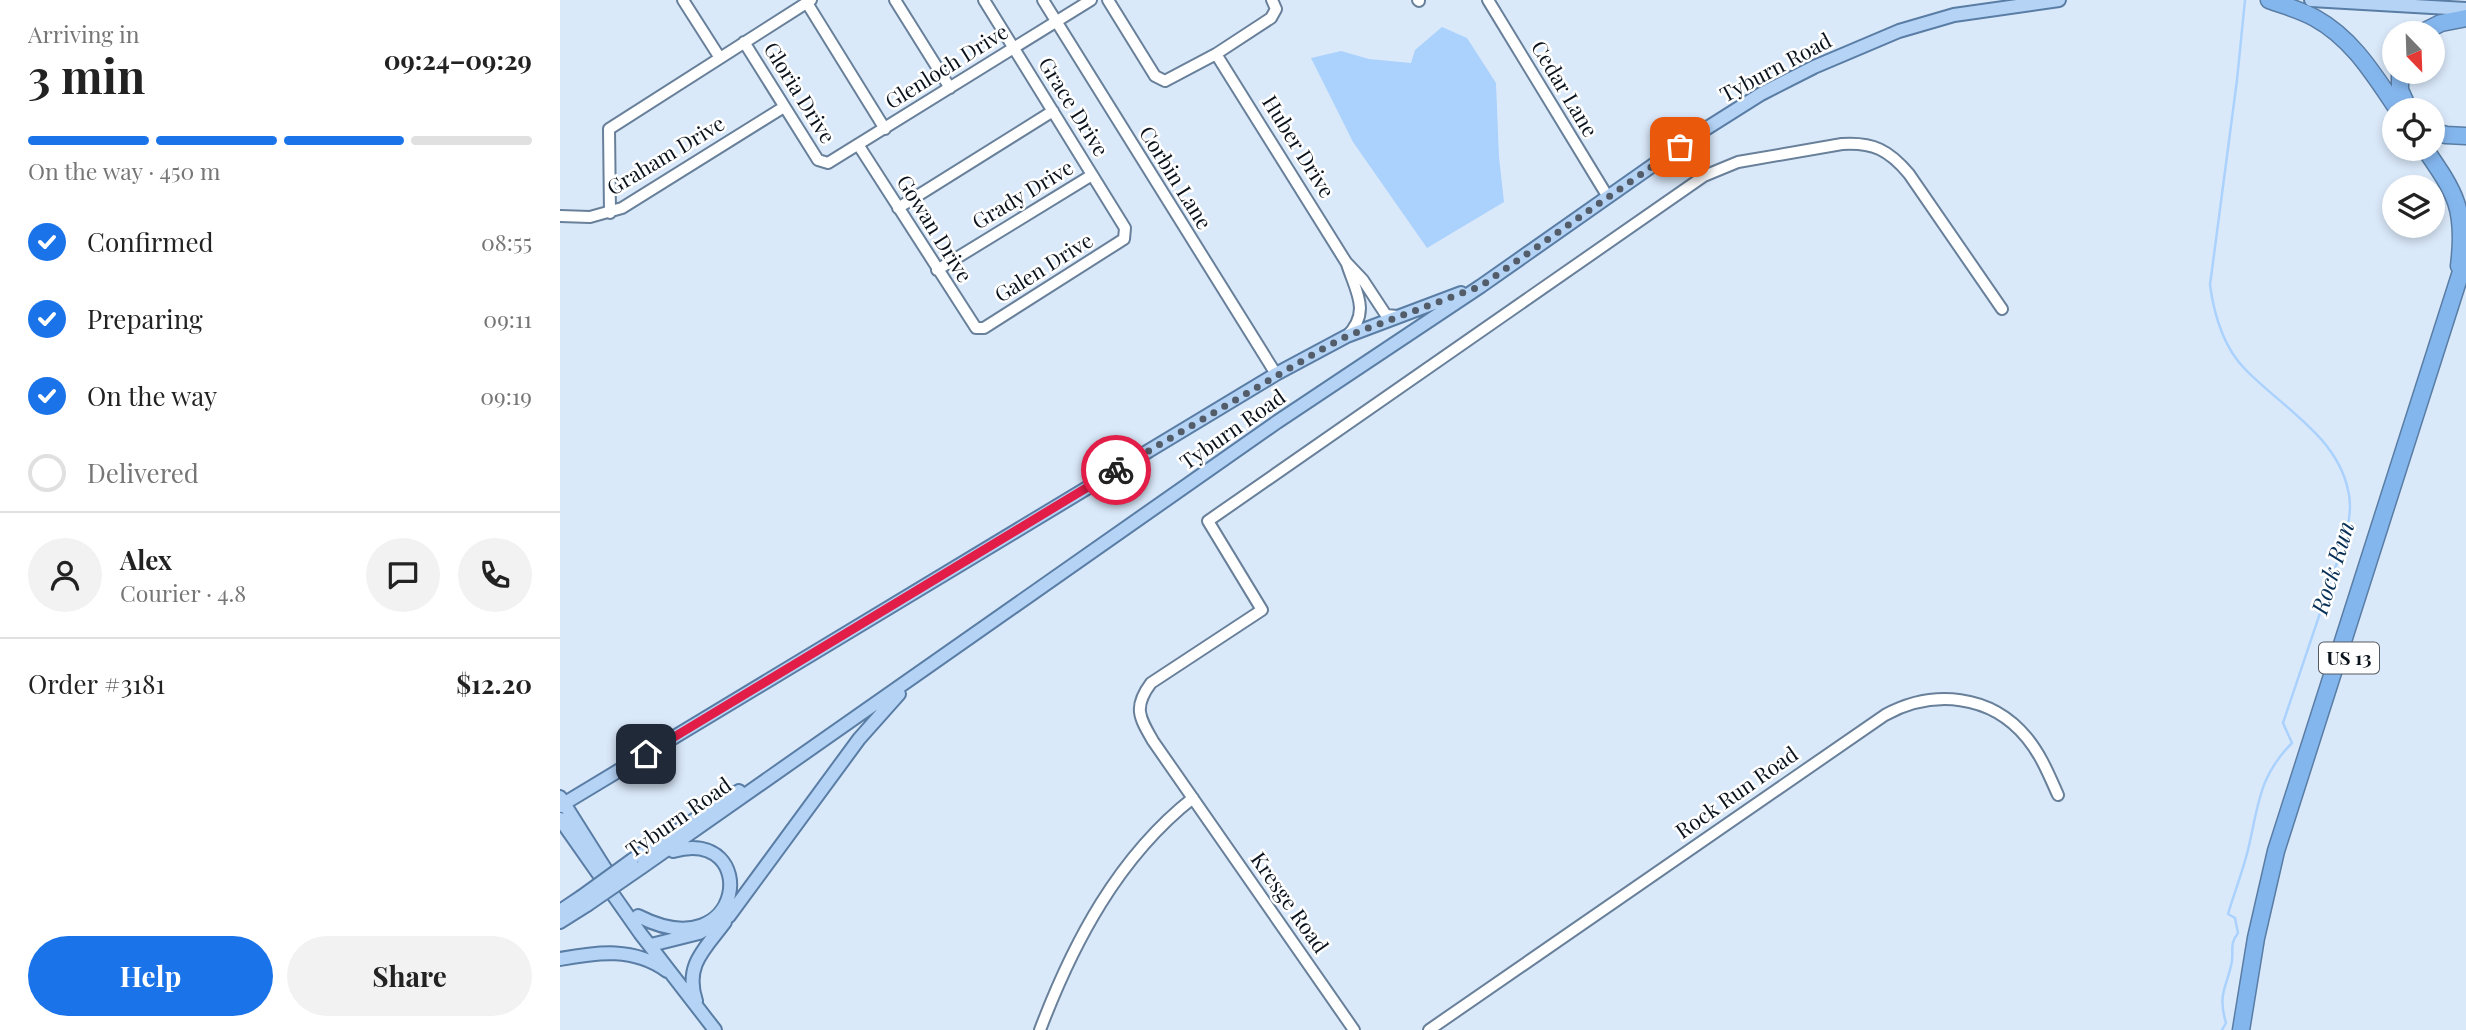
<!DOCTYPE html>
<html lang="en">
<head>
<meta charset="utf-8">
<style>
  body { margin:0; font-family:"Playfair Display",serif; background:#f2f2f2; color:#222; height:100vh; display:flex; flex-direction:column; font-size:26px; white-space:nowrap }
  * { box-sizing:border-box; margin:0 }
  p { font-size:23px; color:#767676 }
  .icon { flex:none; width:38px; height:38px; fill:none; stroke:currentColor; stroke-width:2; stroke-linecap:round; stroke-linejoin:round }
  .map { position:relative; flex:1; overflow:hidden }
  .panel { display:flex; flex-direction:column; background:#fff; width:560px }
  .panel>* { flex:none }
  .needle { width:46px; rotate:157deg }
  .fabs { position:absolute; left:1822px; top:21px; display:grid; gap:14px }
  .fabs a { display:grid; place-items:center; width:63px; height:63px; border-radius:50%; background:#fff; box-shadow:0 4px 10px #0003; font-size:35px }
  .pin { position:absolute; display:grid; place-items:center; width:60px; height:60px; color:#fff; margin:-30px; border-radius:14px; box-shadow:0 4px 10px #0006 }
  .courier { position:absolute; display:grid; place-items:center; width:70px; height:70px; margin:-35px; border:5px solid #e11d48; border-radius:50%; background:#fff; color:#222; box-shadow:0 2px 9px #0007 }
  .summary em { font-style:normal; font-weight:700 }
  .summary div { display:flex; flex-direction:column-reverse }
  .summary { display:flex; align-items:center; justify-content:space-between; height:119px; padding:0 28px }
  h1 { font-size:46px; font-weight:700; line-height:52px }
  .bar { display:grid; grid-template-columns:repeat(4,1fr); gap:10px 7px; align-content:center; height:84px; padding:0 28px }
  .bar i { height:9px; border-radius:5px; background:#e0e0e0 }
  .bar .selected { background:#1a73e8 }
  .bar p { grid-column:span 4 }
  .line { display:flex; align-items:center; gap:18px; padding:0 28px; border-top:2px solid #e0e0e0 }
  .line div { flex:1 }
  .round { display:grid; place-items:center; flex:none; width:74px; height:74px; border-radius:37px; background:#f2f2f2 }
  ol { padding:0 28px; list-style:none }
  li { display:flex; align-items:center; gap:21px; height:77px }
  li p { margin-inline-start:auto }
  li .icon { padding:7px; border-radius:50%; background:#1a73e8; color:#fff; stroke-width:4 }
  li:last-child { color:#767676 }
  li i { width:38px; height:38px; border:4px solid #e0e0e0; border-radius:50% }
  .primary-button { display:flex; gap:14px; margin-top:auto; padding:14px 28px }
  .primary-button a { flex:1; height:80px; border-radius:42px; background:#1a73e8; color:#fff; font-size:28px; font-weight:700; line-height:80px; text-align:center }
  .primary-button a+a { background:#f2f2f2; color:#222 }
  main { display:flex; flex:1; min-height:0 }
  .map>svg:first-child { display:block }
  .water { fill:#abd1fd }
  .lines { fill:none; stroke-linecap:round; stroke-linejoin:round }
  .stream { stroke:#abd1fd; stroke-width:2.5 }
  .minor-casing { stroke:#69809a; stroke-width:14 }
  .major-casing { stroke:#597da4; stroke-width:16 }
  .highway-casing { stroke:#597da4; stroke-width:19 }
  .minor { stroke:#fff; stroke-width:10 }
  .major { stroke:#b5d3f5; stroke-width:12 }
  .highway { stroke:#84b6ee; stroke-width:16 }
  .major-bridge-casing { stroke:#597da4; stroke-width:16; stroke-linecap:butt }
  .major-bridge { stroke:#b5d3f5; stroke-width:12 }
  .done { stroke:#535d6a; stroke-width:7; stroke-dasharray:0 12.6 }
  .route { stroke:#e11d48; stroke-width:9 }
  .labels { text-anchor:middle; stroke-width:5; stroke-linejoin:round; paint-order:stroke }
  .shield { fill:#fff; stroke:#545960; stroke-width:2 }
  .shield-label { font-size:19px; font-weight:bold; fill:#0a121c }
  .street-label { font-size:21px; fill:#0a121c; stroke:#fff }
  .water-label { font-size:23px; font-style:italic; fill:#073057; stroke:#fff }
</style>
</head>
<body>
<main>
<section class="panel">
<div class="summary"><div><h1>3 min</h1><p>Arriving in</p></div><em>09:24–09:29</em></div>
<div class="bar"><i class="selected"></i><i class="selected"></i><i class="selected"></i><i></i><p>On the way · 450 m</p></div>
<ol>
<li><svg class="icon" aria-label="check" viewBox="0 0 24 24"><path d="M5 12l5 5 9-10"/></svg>Confirmed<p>08:55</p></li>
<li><svg class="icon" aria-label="check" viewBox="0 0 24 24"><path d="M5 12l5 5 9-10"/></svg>Preparing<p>09:11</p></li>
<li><svg class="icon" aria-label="check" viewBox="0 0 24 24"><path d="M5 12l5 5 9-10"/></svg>On the way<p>09:19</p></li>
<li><i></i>Delivered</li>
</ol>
<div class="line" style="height:126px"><a class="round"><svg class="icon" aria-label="person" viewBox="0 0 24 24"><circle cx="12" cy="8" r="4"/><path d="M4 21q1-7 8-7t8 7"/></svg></a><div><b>Alex</b><p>Courier · 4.8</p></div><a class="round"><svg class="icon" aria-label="chat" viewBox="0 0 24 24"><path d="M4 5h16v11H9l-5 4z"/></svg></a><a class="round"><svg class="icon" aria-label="phone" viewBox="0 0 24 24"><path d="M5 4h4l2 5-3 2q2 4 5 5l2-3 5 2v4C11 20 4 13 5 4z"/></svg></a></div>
<div class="line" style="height:91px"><div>Order #3181</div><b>$12.20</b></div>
<div class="primary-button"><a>Help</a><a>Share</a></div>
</section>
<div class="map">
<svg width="1906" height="1030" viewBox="0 0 1906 1030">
  <rect width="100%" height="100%" fill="#dae9fa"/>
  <path class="water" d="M882,27L907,38L936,83L939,157L944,202L867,248L793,142L751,58L781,51L809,59L851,63L855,50Z"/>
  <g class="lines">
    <path class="stream" d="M1662,1030L1666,1023C1658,996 1665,990 1671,966C1675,952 1668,946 1678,933L1675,918L1668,914C1675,890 1685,866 1690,841C1699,800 1701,774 1732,743L1723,723L1787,533C1789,519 1792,504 1788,490C1777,436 1720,406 1684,368C1663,346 1654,314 1650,285L1677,80L1685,0"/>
    <defs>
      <path id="minor" d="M123,0L160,58
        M335,0L390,88
        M483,0L716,374
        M548,0L595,76L605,81L656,54L711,18L716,9L712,0
        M858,0L859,1
        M928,0L1048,197
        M247,3L325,129
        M184,42L258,160L268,163L531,0
        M656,54L786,262L803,280L826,315L838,316
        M299,146L416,328H424L564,239L565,228L424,0
        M338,208L493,111
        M50,213L49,129L251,0
        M0,216L30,217L62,208L224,107
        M787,264C796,292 811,312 787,336
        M377,270L532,175
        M480,1030C513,943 558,857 633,798
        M794,1030L593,741C579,717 573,707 591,683L702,610L648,521L1144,176L1178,162L1282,144C1313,142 1329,150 1349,174L1442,309
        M869,1030L1325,715C1373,689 1431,694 1467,738C1481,755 1489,775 1498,795"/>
      <path id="major" d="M1751,0L1906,9
        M0,797L46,870
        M0,806L716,374L787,336L901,293
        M0,819L80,933L155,1030
        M72,860L179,791
        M82,867L717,422L921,286L1136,135L1201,94L1254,67L1339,31L1394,15L1499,0
        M0,911L21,897
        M78,916C186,971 201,826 113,851
        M0,922L27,905
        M91,945L139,933L169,916L299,739L339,694
        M0,959C38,952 74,947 107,971
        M136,1001C124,965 145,949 165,922"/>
      <path id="highway" d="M1709,0C1725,6 1741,10 1755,18C1793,39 1814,75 1838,110
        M1861,33L1881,23L1906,18
        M1840,72V90L1849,110
        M1872,131L1886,135L1906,136
        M1865,149C1896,194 1906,209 1899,266
        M1681,1030L1696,938L1716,851L1906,256"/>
    </defs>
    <use href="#minor" class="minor-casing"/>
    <use href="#major" class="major-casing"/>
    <use href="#highway" class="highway-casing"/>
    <use href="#minor" class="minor"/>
    <use href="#major" class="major"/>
    <use href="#highway" class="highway"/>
    <defs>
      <path id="major-bridge" d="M21,897L72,860
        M27,905L82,867"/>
    </defs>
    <use href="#major-bridge" class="major-bridge-casing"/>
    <use href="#major-bridge" class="major-bridge"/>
  </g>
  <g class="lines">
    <path class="done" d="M556,470L764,348L787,336L921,286L1120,147"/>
    <path class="route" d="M86,754L556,470"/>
  </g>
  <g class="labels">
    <rect class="shield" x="1759" y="642.5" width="60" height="31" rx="5"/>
    <g class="shield-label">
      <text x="1789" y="665">US 13</text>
    </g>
    <g class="street-label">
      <text transform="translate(387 67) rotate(-32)" y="7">Glenloch Drive</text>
      <text transform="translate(1216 68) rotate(-28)" y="7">Tyburn Road</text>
      <text transform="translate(1004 89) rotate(59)" y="7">Cedar Lane</text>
      <text transform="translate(239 93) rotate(58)" y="7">Gloria Drive</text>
      <text transform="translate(513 107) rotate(58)" y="7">Grace Drive</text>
      <text transform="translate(738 147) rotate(58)" y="7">Huber Drive</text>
      <text transform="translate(106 156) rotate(-31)" y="7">Graham Drive</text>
      <text transform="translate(615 178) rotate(58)" y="7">Corbin Lane</text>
      <text transform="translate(463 195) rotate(-31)" y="7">Grady Drive</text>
      <text transform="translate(374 229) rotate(58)" y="7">Gowan Drive</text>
      <text transform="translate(484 268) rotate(-32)" y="7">Galen Drive</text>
      <text transform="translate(673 430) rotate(-35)" y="7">Tyburn Road</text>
      <text transform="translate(1177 793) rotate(-35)" y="7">Rock Run Road</text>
      <text transform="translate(119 818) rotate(-35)" y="7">Tyburn Road</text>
      <text transform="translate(729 903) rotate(55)" y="7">Kresge Road</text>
    </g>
    <g class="water-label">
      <text transform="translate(1773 568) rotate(-73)" y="8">Rock Run</text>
    </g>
  </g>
</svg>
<div class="fabs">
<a><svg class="needle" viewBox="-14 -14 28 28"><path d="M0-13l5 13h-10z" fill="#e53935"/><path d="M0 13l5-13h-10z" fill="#767676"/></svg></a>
<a><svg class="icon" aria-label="locate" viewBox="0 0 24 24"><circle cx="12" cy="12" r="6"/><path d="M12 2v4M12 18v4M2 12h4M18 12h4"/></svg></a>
<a><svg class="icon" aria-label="layers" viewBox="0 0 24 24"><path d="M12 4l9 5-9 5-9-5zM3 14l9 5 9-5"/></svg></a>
</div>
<div class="pin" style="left:1120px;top:147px;background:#ea580c"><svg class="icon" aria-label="bag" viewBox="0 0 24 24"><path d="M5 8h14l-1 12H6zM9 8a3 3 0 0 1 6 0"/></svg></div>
<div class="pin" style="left:86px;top:754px;background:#1f2937"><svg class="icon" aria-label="home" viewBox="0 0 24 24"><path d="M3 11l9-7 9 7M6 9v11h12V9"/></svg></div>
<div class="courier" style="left:556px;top:470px"><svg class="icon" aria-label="bike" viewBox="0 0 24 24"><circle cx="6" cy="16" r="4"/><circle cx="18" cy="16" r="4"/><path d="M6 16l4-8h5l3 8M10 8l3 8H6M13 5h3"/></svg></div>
</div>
</main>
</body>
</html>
